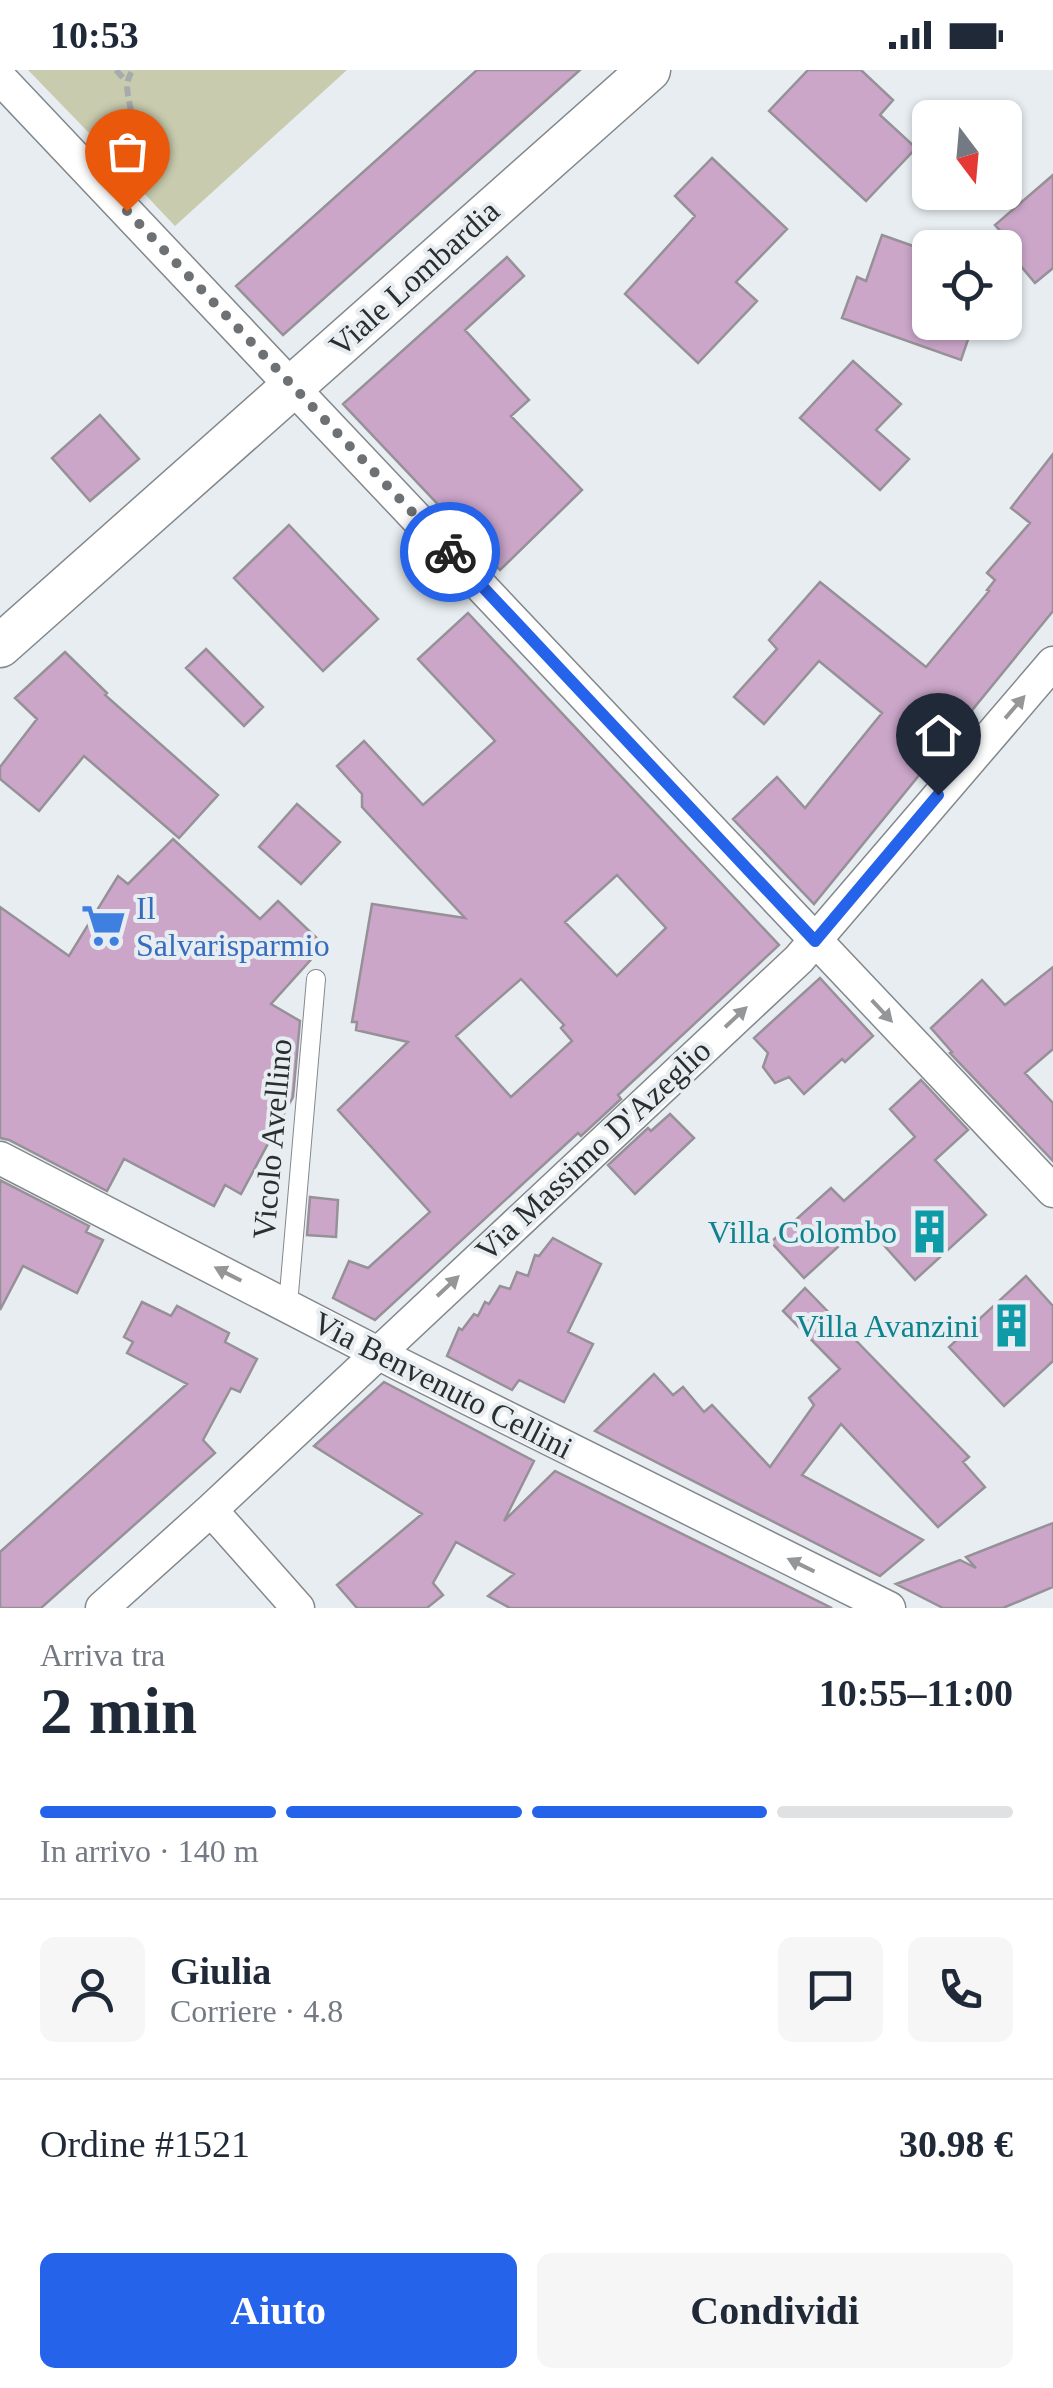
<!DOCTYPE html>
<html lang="it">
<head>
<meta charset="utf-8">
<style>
  body { margin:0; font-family:Georgia,serif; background:#f6f6f7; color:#1f2937; height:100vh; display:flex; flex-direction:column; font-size:38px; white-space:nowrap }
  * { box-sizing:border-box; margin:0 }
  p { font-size:32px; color:#747a83 }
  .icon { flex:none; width:55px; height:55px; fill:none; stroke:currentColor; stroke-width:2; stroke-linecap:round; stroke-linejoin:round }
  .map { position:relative; height:1538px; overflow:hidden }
  .sheet { display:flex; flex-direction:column; background:#fff; flex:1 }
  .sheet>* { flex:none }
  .needle { width:65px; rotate:164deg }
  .fabs { position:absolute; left:912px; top:30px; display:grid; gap:20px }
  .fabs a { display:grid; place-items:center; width:110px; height:110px; border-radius:15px; background:#fff; box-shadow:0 2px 8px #0004; font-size:50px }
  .pin { position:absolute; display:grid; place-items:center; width:85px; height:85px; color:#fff; margin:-102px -42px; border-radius:50% 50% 50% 0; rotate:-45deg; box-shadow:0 0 10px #0007 }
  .pin .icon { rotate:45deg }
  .courier { position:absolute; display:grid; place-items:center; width:100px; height:100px; margin:-50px; border:8px solid #2563eb; border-radius:50%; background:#fff; color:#222; box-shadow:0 2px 12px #0007 }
  .headline em { font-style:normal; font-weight:700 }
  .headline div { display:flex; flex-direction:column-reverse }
  .headline { display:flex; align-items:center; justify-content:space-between; height:170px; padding:0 40px }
  h1 { font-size:65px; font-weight:700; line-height:75px }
  .bar { display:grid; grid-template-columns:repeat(4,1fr); gap:15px 10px; align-content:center; height:120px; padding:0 40px }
  .bar i { height:12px; border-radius:8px; background:#e0e1e3 }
  .bar .on { background:#2563eb }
  .bar p { grid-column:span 4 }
  .line { display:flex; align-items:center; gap:25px; padding:0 40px; border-top:2px solid #e0e1e3 }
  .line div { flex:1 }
  .round { display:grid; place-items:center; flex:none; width:105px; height:105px; border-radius:15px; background:#f6f6f7 }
  .button { display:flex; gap:20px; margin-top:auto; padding:20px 40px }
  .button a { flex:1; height:115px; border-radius:15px; background:#2563eb; color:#fff; font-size:40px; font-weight:700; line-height:115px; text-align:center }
  .button a+a { background:#f6f6f7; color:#1f2937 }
  .status { display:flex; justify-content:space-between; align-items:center; height:70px; padding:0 50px; background:#fff; direction:ltr }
  .status svg { height:28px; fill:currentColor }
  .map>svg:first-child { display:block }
  .green { fill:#c8cbad }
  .building { fill:#cba6c9; stroke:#969196; stroke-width:2.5; fill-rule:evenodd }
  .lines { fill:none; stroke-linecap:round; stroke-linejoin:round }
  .service-casing { stroke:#83888c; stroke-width:20 }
  .minor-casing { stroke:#83888c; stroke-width:35 }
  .tertiary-casing { stroke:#83888c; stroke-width:45 }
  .path { stroke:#a6abae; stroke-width:6; stroke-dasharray:10 5; stroke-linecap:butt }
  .service { stroke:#fff; stroke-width:18 }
  .minor { stroke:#fff; stroke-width:32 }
  .tertiary { stroke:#fff; stroke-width:42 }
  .oneway { fill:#959697 }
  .done { stroke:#6d7173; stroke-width:10; stroke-dasharray:0 18 }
  .route { stroke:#2563eb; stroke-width:12 }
  .labels { text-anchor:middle; stroke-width:8; stroke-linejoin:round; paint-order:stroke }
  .street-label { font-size:32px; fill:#2b2e2f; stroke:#e7edf1 }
  .shop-label { font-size:32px; fill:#366cbe; stroke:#e7edf1; text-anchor:start }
  .culture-label { font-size:32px; fill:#0d838f; stroke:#e7edf1; text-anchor:end }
</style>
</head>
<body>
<div class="status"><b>10:53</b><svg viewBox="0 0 49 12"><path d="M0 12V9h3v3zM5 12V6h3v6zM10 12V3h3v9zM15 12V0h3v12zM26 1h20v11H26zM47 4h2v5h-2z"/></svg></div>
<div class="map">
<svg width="1053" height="1538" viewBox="0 0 1053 1538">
  <rect width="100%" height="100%" fill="#e7edf1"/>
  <path class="green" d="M28,0H347L175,156L122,100C116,89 122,82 130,74L115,58L105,66L91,65Z"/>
  <path class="building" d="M477,0H580L283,265L236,216Z
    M808,0H861L893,30L880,45L916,78L866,131L769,41Z
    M712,88L787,159L736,212L757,231L698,293L625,224L695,146L675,126Z
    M1053,105V198L1035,213L1005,177L1010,172L995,155Z
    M882,165L930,182V252H974L961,290L842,248L857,207L866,211Z
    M507,187L524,206L465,260L529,330L511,346L582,420L500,500L343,334Z
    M853,291L901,334L876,360L909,389L880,420L800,348Z
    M100,345L139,389L90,431L52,388Z
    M1053,384V541L814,834L733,749L777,707L805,738L882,643L819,591L764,654L734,627L777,579L769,570L820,512L926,597L989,521L987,520L995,510L987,503L1030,453L1011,438Z
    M289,455L378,549L323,601L234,508Z
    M468,543L779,875L618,1025L621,1029L581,1066L578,1063L375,1250L333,1228L349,1191L368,1198L430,1142L338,1040L408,972L356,960L357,952H352L372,834L465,848L362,737V724L337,696L364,671L423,735L495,671L418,589ZM617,805L666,858L617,906L565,852ZM521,909L564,955L561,958L572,971L511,1027L456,966Z
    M206,579L263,637L244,656L186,598Z
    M65,582L107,623L105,625L218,725L179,768L84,686L39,741L0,709V697L37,649L15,628Z
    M297,734L340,772L301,814L259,777Z
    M173,769L260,849L278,831L324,875L271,934L300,951L293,1027L241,1124L225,1115L214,1136L124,1089L107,1121L9,1070L0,1068V837L69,886L118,806L128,814Z
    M1053,897V979L1025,1003L1053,1033V1091L950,983L952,982L931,958L982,910L1005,935Z
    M820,908L873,966L845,992L842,989L804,1024L789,1007L775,1013L763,997L768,983L754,968Z
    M921,1010L968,1060L935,1090L986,1145L915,1210L864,1153L804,1208L771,1172L831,1118L844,1131L915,1067L890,1039Z
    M670,1044L694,1068L635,1124L608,1095L648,1058L651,1061Z
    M0,1110L89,1156L86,1162L103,1170L77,1223L23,1196L0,1240Z
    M310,1127L338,1130L336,1167L307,1165Z
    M553,1168L601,1194L568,1262L593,1274L564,1332L519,1310L512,1320L447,1286L459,1258L462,1260L474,1244L478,1246L485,1232L489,1234L500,1216L510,1219L517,1202L528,1206L535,1185L539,1186Z
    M1026,1206L1053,1236V1291L1004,1336L949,1277Z
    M805,1218L969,1387L963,1392L985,1417L938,1457L841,1354L802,1405L923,1470L880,1506L595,1361L654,1304L673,1325L683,1317L704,1342L712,1335L770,1397L814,1335L809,1328L840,1299L783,1241Z
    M142,1232L171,1246L177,1236L229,1263L225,1272L257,1289L240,1322L231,1318L203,1370L215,1383L41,1538H0V1482L187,1314L127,1283L133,1272L124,1267Z
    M384,1312L534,1391L504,1451L555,1401L832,1538H510L488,1526L514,1504L456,1472L433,1513L443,1525L427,1538H357L337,1515L422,1444L314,1376Z
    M1053,1453V1517L1003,1538H943L896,1514L960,1490L976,1498L966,1487Z"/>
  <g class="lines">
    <defs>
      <path id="service" d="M288,1235L316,909"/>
      <path id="minor" d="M0,8L1053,1121
        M0,1088L401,1295L889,1538
        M211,1440L298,1538
        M102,1538L211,1440L799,889L1053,593"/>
      <path id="tertiary" d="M0,576L649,0"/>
    </defs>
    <use href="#service" class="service-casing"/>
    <use href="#minor" class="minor-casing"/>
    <use href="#tertiary" class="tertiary-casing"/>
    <path class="path" d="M116,0L126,11
      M110,78C118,71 130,62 131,51C133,31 120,18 133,0"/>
    <use href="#service" class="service"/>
    <use href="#minor" class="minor"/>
    <use href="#tertiary" class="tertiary"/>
  </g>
  <defs><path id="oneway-solid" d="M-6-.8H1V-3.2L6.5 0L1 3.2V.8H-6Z" transform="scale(2.5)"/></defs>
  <g class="oneway">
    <use href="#oneway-solid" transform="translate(1015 637) rotate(-49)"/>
    <use href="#oneway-solid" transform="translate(882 941) rotate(47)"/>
    <use href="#oneway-solid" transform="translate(736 947) rotate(-43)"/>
    <use href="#oneway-solid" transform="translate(228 1204) rotate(-153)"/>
    <use href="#oneway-solid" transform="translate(448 1216) rotate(-43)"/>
    <use href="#oneway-solid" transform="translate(801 1495) rotate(-154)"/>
  </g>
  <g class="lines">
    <path class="done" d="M127,141L450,482"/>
    <path class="route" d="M450,482L815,871L938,725"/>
  </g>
  <defs>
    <symbol id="supermarket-bare" viewBox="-9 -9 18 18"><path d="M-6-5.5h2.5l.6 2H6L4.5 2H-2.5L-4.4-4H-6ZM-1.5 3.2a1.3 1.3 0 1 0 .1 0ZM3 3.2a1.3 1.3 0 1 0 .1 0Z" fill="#3f7fe0" stroke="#e7edf1" stroke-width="2.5" paint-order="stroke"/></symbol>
    <symbol id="building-bare" viewBox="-9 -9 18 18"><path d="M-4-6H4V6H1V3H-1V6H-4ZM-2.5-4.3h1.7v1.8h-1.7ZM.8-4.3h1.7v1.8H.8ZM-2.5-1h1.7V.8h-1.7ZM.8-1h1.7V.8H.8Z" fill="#0f9aa8" stroke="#e7edf1" stroke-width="2.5" paint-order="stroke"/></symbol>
  </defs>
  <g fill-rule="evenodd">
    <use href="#supermarket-bare" x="72" y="824" width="63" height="63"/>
    <use href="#building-bare" x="898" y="1130" width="63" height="63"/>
    <use href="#building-bare" x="980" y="1224" width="63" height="63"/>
  </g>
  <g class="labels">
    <g class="street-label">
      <text transform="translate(414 208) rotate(-42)" y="11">Viale Lombardia</text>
      <text transform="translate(272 1069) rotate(-85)" y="11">Vicolo Avellino</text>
      <text transform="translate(593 1080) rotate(-43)" y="11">Via Massimo D'Azeglio</text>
      <text transform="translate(443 1315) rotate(27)" y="11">Via Benvenuto Cellini</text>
    </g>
    <g class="shop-label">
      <text x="136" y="849">Il<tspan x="136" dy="37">Salvarisparmio</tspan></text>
    </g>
    <g class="culture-label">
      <text x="897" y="1173">Villa Colombo</text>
      <text x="979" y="1267">Villa Avanzini</text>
    </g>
  </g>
</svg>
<div class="fabs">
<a><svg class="needle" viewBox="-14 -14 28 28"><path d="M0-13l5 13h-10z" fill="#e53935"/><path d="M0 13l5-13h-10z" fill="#747a83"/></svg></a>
<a><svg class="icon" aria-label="locate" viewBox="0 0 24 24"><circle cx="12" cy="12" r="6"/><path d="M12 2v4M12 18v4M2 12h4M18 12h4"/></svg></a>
</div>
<div class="pin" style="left:127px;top:141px;background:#ea580c"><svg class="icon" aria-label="bag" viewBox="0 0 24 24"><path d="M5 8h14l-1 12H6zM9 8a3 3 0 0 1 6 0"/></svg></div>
<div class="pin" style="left:938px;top:725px;background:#1f2937"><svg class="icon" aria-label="home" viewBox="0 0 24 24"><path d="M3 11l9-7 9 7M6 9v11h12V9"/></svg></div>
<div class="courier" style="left:450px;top:482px"><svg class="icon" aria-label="bike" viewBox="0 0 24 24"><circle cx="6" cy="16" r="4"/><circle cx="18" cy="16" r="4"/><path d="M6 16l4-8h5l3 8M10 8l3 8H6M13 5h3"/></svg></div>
</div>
<section class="sheet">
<div class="headline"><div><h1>2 min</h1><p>Arriva tra</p></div><em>10:55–11:00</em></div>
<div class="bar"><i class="on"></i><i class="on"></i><i class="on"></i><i></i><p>In arrivo · 140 m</p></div>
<div class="line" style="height:180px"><a class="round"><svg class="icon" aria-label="person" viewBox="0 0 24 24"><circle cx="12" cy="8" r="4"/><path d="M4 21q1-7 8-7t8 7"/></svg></a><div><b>Giulia</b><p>Corriere · 4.8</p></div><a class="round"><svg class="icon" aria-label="chat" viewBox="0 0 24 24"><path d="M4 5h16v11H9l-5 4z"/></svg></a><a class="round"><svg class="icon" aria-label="phone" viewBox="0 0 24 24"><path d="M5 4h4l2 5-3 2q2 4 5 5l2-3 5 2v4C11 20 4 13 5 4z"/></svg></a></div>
<div class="line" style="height:130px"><div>Ordine #1521</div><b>30.98 €</b></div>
<div class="button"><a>Aiuto</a><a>Condividi</a></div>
</section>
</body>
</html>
